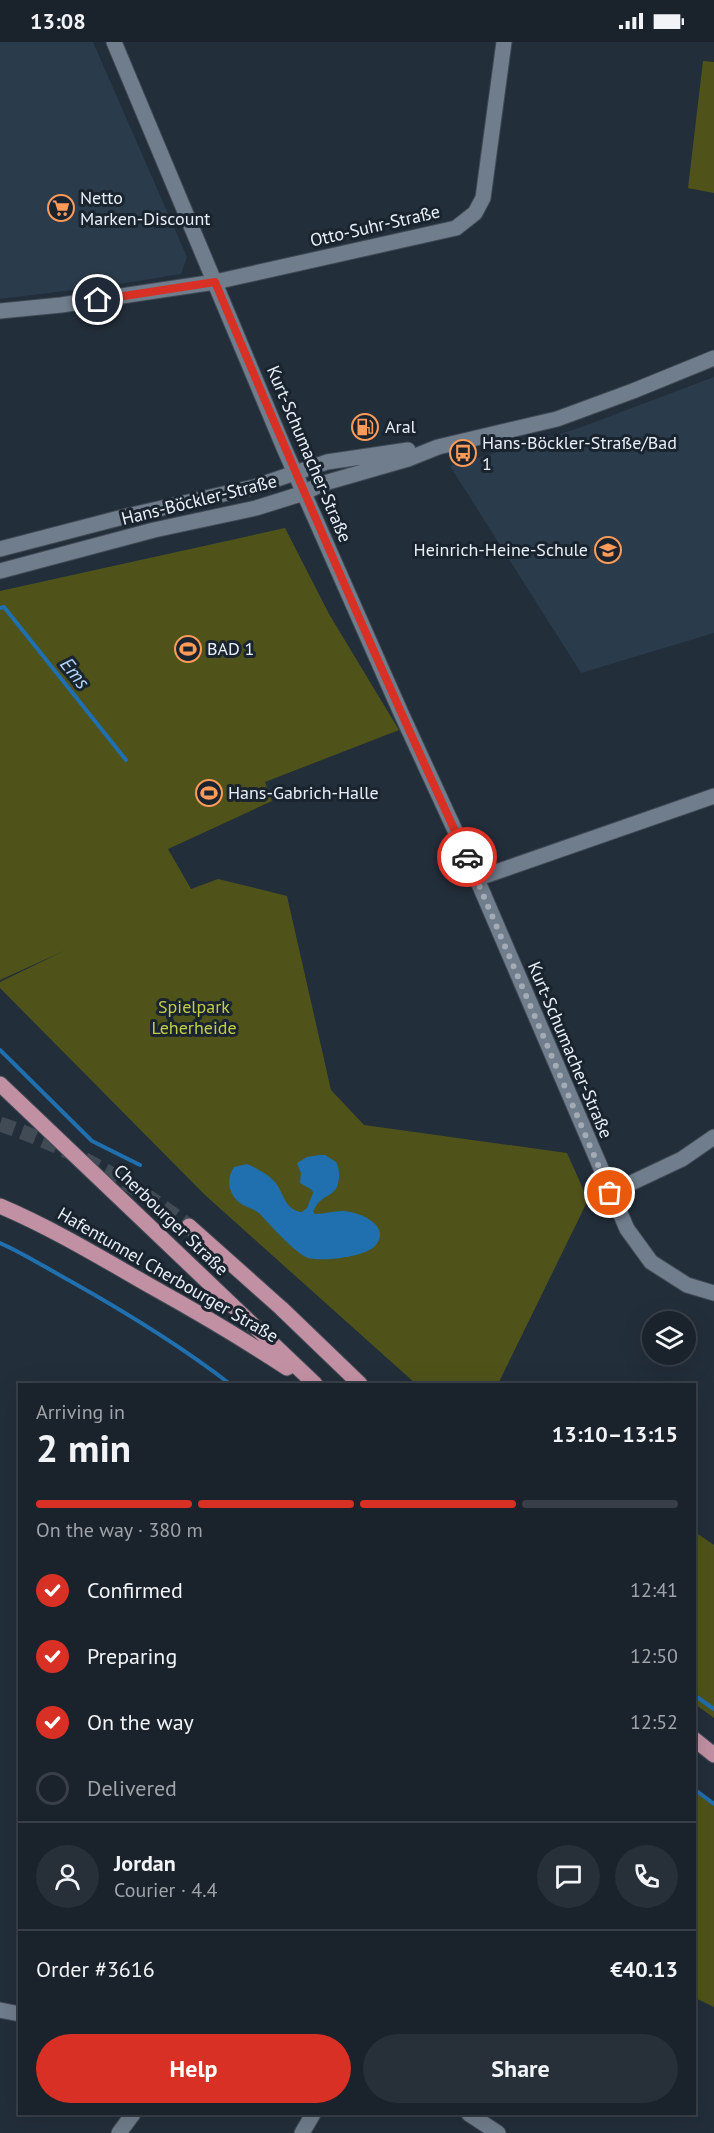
<!DOCTYPE html>
<html lang="en">
<head>
<meta charset="utf-8">
<style>
  body { margin:0; font-family:"PT Sans",sans-serif; background:#272f38; color:#f1f3f6; height:100vh; display:flex; flex-direction:column; font-size:22px; white-space:nowrap }
  * { box-sizing:border-box; margin:0 }
  p { font-size:20px; color:#9fa4a9 }
  .icon { flex:none; width:33px; height:33px; fill:none; stroke:currentColor; stroke-width:2; stroke-linecap:round; stroke-linejoin:round }
  .map { position:relative; flex:1; overflow:hidden }
  .details { position:absolute; left:18px; top:1341px; width:678px; height:732px; display:flex; flex-direction:column; background:#1a222c; border-radius:0px; box-shadow:0 6px 24px #0002,0 0 0 2px #383f48 }
  .details>* { flex:none }
  .fabs { position:absolute; left:642px; top:1269px; display:grid; gap:12px }
  .fabs a { display:grid; place-items:center; width:54px; height:54px; border-radius:50%; background:#1a222c; box-shadow:0 6px 24px #0002,0 0 0 2px #383f48; font-size:30px }
  .pin { position:absolute; display:grid; place-items:center; width:51px; height:51px; color:#fff; margin:-26px; border:3px solid #fff; border-radius:50%; box-shadow:0 2px 6px #0007 }
  .courier { position:absolute; display:grid; place-items:center; width:60px; height:60px; margin:-30px; border:4px solid #d93025; border-radius:50%; background:#fff; color:#222; box-shadow:0 2px 8px #0007 }
  .summary em { font-style:normal; font-weight:700 }
  .summary div { display:flex; flex-direction:column-reverse }
  .summary { display:flex; align-items:center; justify-content:space-between; height:102px; padding:0 18px }
  h1 { font-size:39px; font-weight:700; line-height:45px }
  .bar { display:grid; grid-template-columns:repeat(4,1fr); gap:9px 6px; align-content:center; height:72px; padding:0 18px }
  .bar i { height:8px; border-radius:4px; background:#383f48 }
  .bar .on { background:#d93025 }
  .bar p { grid-column:span 4 }
  .line { display:flex; align-items:center; gap:15px; padding:0 18px; border-top:2px solid #383f48 }
  .line div { flex:1 }
  .round { display:grid; place-items:center; flex:none; width:63px; height:63px; border-radius:32px; background:#272f38 }
  ol { padding:0 18px; list-style:none }
  li { display:flex; align-items:center; gap:18px; height:66px }
  li p { margin-inline-start:auto }
  li .icon { padding:6px; border-radius:50%; background:#d93025; color:#fff; stroke-width:4 }
  li:last-child { color:#9fa4a9 }
  li i { width:33px; height:33px; border:3px solid #383f48; border-radius:50% }
  .cta { display:flex; gap:12px; margin-top:auto; padding:12px 18px }
  .cta a { flex:1; height:69px; border-radius:36px; background:#d93025; color:#fff; font-size:24px; font-weight:700; line-height:69px; text-align:center }
  .cta a+a { background:#272f38; color:#f1f3f6 }
  .status { display:flex; justify-content:space-between; align-items:center; height:42px; padding:0 30px; background:#1a222c; direction:ltr }
  .status svg { height:16px; fill:currentColor }
  .map>svg:first-child { display:block }
  .built { fill:#2a3b4b }
  .green { fill:#4f531a }
  .water { fill:#206fae }
  .lines { fill:none; stroke-linecap:round; stroke-linejoin:round }
  .stream { stroke:#206fae; stroke-width:4 }
  .major-tunnel { stroke:#404b56; stroke-width:15; stroke-dasharray:15 8; stroke-linecap:butt }
  .minor-casing { stroke:#404a54; stroke-width:17 }
  .major-casing { stroke:#404a54; stroke-width:17 }
  .minor { stroke:#707d8c; stroke-width:15 }
  .major { stroke:#c290a3; stroke-width:15 }
  .done { stroke:#a3abb5; stroke-width:6; stroke-dasharray:0 10.8 }
  .route { stroke:#d93025; stroke-width:8 }
  .labels { text-anchor:middle; stroke-width:6; stroke-linejoin:round; paint-order:stroke }
  .poi-label { font-size:18px; fill:#e8eff7; stroke:#19242f; text-anchor:start }
  .street-label { font-size:18px; fill:#e8eff7; stroke:#19242f }
  .park-label { font-size:18px; fill:#c4cd47; stroke:#19242f }
  .water-label { font-size:20px; font-style:italic; fill:#b1d5f7; stroke:#19242f }
</style>
</head>
<body>
<div class="status"><b>13:08</b><svg viewBox="0 0 49 12"><path d="M0 12V9h3v3zM5 12V6h3v6zM10 12V3h3v9zM15 12V0h3v12zM26 1h20v11H26zM47 4h2v5h-2z"/></svg></div>
<div class="map">
<svg width="714" height="2091" viewBox="0 0 714 2091">
  <rect width="100%" height="100%" fill="#222e3a"/>
  <path class="built" d="M0,0H93L187,215L181,232L113,243L0,257Z
    M714,335V591L581,631L450,424L576,387Z"/>
  <path class="green" d="M703,19L714,20V151L688,146Z
    M285,486L329,572L399,688L265,740L272,759L168,807L191,847L218,837L287,854L331,1048L364,1083L567,1111L588,1158L498,1342H416L205,1153L0,946V940L66,908L0,938V549Z
    M695,1490L714,1503V1676L695,1662Z
    M695,1749L714,1764V1965L695,1956Z"/>
  <path class="water" d="M319,1113H325L336,1120C339,1126 339,1129 339,1135C338,1158 321,1149 313,1170L315,1172C324,1172 333,1169 342,1169C359,1169 393,1184 375,1204C365,1215 322,1220 308,1216C295,1211 270,1183 260,1172C254,1167 249,1166 243,1163C229,1155 225,1138 234,1125L247,1122C256,1126 266,1131 273,1138C284,1148 283,1168 302,1170L307,1166L313,1151L312,1148L300,1141L301,1131L297,1121L307,1115Z"/>
  <g class="lines">
    <path class="stream" d="M0,566L4,565L126,718
      M0,1008L92,1099L140,1123
      M0,1201C25,1212 48,1227 72,1240C127,1271 181,1304 230,1342
      M694,1653L714,1667
      M694,1747L714,1762"/>
    <path class="major-tunnel" d="M0,1082C69,1105 131,1140 189,1184"/>
    <defs>
      <path id="minor" d="M114,0L284,406L401,671L470,821L627,1187L651,1220L687,1243L714,1251
        M0,269L61,263L215,240L456,186L475,171L483,156L504,0
        M0,507L127,474L254,445L327,420L408,408
        M0,529L154,488L256,466L304,451L321,442L408,417L438,405L557,377L633,349L714,316
        M476,837L714,754
        M610,1151L682,1117L714,1095
        M0,1968L20,1972
        M469,2072L498,2091
        M119,2091L133,2072
        M302,2091L313,2072"/>
      <path id="major" d="M0,1042L315,1342
        M0,1164C54,1187 103,1217 154,1246C199,1271 243,1297 287,1326
        M189,1184L281,1266L360,1342
        M694,1697L714,1713"/>
    </defs>
    <use href="#minor" class="minor-casing"/>
    <use href="#major" class="major-casing"/>
    <use href="#minor" class="minor"/>
    <use href="#major" class="major"/>
  </g>
  <g class="lines">
    <path class="done" d="M467,815L610,1151"/>
    <path class="route" d="M98,258L215,240C296,433 379,625 467,815"/>
  </g>
  <defs>
    <symbol id="supermarket-ring" viewBox="-11 -11 22 22"><circle r="9.5" fill="#19242f" stroke="#fe9b58" stroke-width="1.5"/><path d="M-6-5.5h2.5l.6 2H6L4.5 2H-2.5L-4.4-4H-6ZM-1.5 3.2a1.3 1.3 0 1 0 .1 0ZM3 3.2a1.3 1.3 0 1 0 .1 0Z" fill="#fe9b58"/></symbol>
    <symbol id="fuel-ring" viewBox="-11 -11 22 22"><circle r="9.5" fill="#19242f" stroke="#fe9b58" stroke-width="1.5"/><path d="M-5.5-6h7V0h2V4h1.3V-2.5L3-4.5l.8-.8L6-3V5H2.5V1h-1V6h-7ZM-4.2-4.7v3.2H.2V-4.7Z" fill="#fe9b58"/></symbol>
    <symbol id="bus-ring" viewBox="-11 -11 22 22"><circle r="9.5" fill="#19242f" stroke="#fe9b58" stroke-width="1.5"/><path d="M-5-6H5V4H4V6H2V4H-2V6H-4V4H-5ZM-3.5-4V0h7V-4ZM-3.5 1.2v1.5H-2V1.2ZM2 1.2v1.5H3.5V1.2Z" fill="#fe9b58"/></symbol>
    <symbol id="school-ring" viewBox="-11 -11 22 22"><circle r="9.5" fill="#19242f" stroke="#fe9b58" stroke-width="1.5"/><path d="M0-5L7-2L0 1L-7-2ZM-4 1L0 2.5L4 1V4Q0 6-4 4Z" fill="#fe9b58"/></symbol>
    <symbol id="stadium-ring" viewBox="-11 -11 22 22"><circle r="9.5" fill="#19242f" stroke="#fe9b58" stroke-width="1.5"/><path d="M0-5a6.5 5 0 1 0 0 10a6.5 5 0 1 0 0-10ZM-3.5-1.8h7v3.6h-7Z" fill="#fe9b58"/></symbol>
  </defs>
  <g fill-rule="evenodd">
    <use href="#supermarket-ring" x="46" y="151" width="30" height="30"/>
    <use href="#fuel-ring" x="350" y="370" width="30" height="30"/>
    <use href="#bus-ring" x="448" y="396" width="30" height="30"/>
    <use href="#school-ring" x="593" y="493" width="30" height="30"/>
    <use href="#stadium-ring" x="173" y="592" width="30" height="30"/>
    <use href="#stadium-ring" x="194" y="736" width="30" height="30"/>
  </g>
  <g class="labels">
    <g class="poi-label">
      <text x="80" y="162">Netto<tspan x="80" dy="21">Marken-Discount</tspan></text>
      <text x="385" y="391">Aral</text>
      <text x="482" y="407">Hans-Böckler-Straße/Bad<tspan x="482" dy="21">1</tspan></text>
      <text x="588" y="514" text-anchor="end">Heinrich-Heine-Schule</text>
      <text x="207" y="613">BAD 1</text>
      <text x="228" y="757">Hans-Gabrich-Halle</text>
    </g>
    <g class="street-label">
      <text transform="translate(375 184) rotate(-13)" y="6">Otto-Suhr-Straße</text>
      <text transform="translate(309 412) rotate(67)" y="6">Kurt-Schumacher-Straße</text>
      <text transform="translate(199 458) rotate(-14)" y="6">Hans-Böckler-Straße</text>
      <text transform="translate(570 1008) rotate(67)" y="6">Kurt-Schumacher-Straße</text>
      <text transform="translate(171 1178) rotate(44)" y="6">Cherbourger Straße</text>
      <text transform="translate(168 1233) rotate(30)" y="6">Hafentunnel Cherbourger Straße</text>
    </g>
    <g class="park-label">
      <text x="194" y="971">Spielpark<tspan x="194" dy="21">Leherheide</tspan></text>
    </g>
    <g class="water-label">
      <text transform="translate(75 631) rotate(51)" y="7">Ems</text>
    </g>
  </g>
</svg>
<div class="fabs">
<a><svg class="icon" aria-label="layers" viewBox="0 0 24 24"><path d="M12 4l9 5-9 5-9-5zM3 14l9 5 9-5"/></svg></a>
</div>
<div class="pin" style="left:610px;top:1151px;background:#ea580c"><svg class="icon" aria-label="bag" viewBox="0 0 24 24"><path d="M5 8h14l-1 12H6zM9 8a3 3 0 0 1 6 0"/></svg></div>
<div class="pin" style="left:98px;top:258px;background:#1f2937"><svg class="icon" aria-label="home" viewBox="0 0 24 24"><path d="M3 11l9-7 9 7M6 9v11h12V9"/></svg></div>
<div class="courier" style="left:467px;top:815px"><svg class="icon" aria-label="car" viewBox="0 0 24 24"><path d="M5 17H2v-5l4-1 3-4h7l3 4 3 1v5h-3M9 17h6M6 11h13"/><circle cx="7" cy="17" r="2"/><circle cx="17" cy="17" r="2"/></svg></div>
<section class="details">
<div class="summary"><div><h1>2 min</h1><p>Arriving in</p></div><em>13:10–13:15</em></div>
<div class="bar"><i class="on"></i><i class="on"></i><i class="on"></i><i></i><p>On the way · 380 m</p></div>
<ol>
<li><svg class="icon" aria-label="check" viewBox="0 0 24 24"><path d="M5 12l5 5 9-10"/></svg>Confirmed<p>12:41</p></li>
<li><svg class="icon" aria-label="check" viewBox="0 0 24 24"><path d="M5 12l5 5 9-10"/></svg>Preparing<p>12:50</p></li>
<li><svg class="icon" aria-label="check" viewBox="0 0 24 24"><path d="M5 12l5 5 9-10"/></svg>On the way<p>12:52</p></li>
<li><i></i>Delivered</li>
</ol>
<div class="line" style="height:108px"><a class="round"><svg class="icon" aria-label="person" viewBox="0 0 24 24"><circle cx="12" cy="8" r="4"/><path d="M4 21q1-7 8-7t8 7"/></svg></a><div><b>Jordan</b><p>Courier · 4.4</p></div><a class="round"><svg class="icon" aria-label="chat" viewBox="0 0 24 24"><path d="M4 5h16v11H9l-5 4z"/></svg></a><a class="round"><svg class="icon" aria-label="phone" viewBox="0 0 24 24"><path d="M5 4h4l2 5-3 2q2 4 5 5l2-3 5 2v4C11 20 4 13 5 4z"/></svg></a></div>
<div class="line" style="height:78px"><div>Order #3616</div><b>€40.13</b></div>
<div class="cta"><a>Help</a><a>Share</a></div>
</section>
</div>
</body>
</html>
